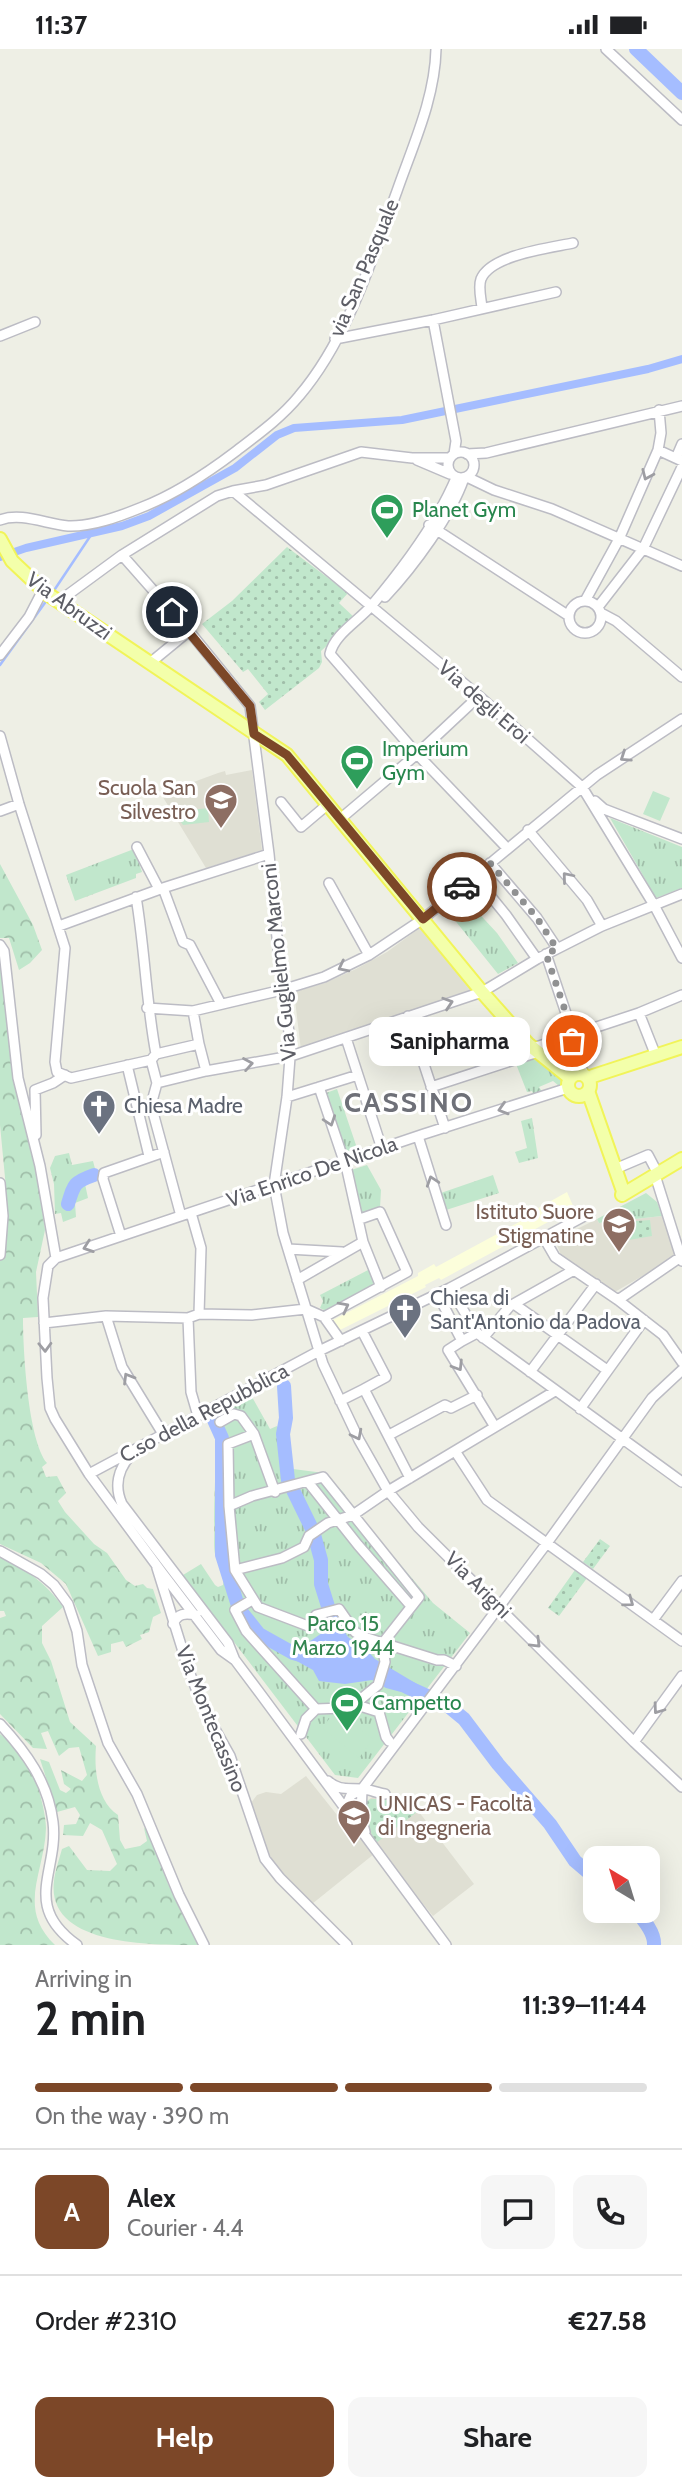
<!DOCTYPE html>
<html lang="en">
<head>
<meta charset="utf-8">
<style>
  body { margin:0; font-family:Cabin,sans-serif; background:#f6f6f6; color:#202124; height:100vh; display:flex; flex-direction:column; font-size:26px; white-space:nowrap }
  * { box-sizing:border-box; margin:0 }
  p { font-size:23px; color:#757577 }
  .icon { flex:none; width:38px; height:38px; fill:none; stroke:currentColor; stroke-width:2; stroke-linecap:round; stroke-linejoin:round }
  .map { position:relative; height:1896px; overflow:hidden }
  .side { display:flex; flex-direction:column; background:#fff; flex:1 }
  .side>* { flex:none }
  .needle { width:46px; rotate:322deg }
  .controls { position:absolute; left:583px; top:1797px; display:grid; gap:14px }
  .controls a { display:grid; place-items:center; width:77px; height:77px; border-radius:14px; background:#fff; box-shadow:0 7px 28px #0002; font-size:35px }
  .pin { position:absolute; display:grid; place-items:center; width:60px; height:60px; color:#fff; margin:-30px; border:4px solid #fff; border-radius:50%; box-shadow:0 2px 7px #0007 }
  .courier { position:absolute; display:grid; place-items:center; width:70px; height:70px; margin:-35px; border:5px solid #7c4728; border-radius:50%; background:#fff; color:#222; box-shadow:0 2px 9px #0007 }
  .bubble { position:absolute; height:49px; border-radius:14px; background:#fff; box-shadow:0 7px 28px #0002; font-size:23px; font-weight:700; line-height:49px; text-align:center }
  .summary em { font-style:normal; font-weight:700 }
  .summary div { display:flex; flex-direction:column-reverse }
  .summary { display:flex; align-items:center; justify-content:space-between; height:119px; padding:0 35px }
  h1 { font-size:46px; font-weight:700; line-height:52px }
  .bar { display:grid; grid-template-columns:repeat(4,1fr); gap:10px 7px; align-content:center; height:84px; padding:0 35px }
  .bar i { height:9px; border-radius:5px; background:#e0e0e0 }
  .bar .active { background:#7c4728 }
  .bar p { grid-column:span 4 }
  .line { display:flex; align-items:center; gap:18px; padding:0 35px; border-top:2px solid #e0e0e0 }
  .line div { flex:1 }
  .round { display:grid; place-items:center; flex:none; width:74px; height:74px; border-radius:14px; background:#f6f6f6 }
  .cta { display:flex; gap:14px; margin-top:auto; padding:14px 35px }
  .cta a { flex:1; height:80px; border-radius:14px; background:#7c4728; color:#fff; font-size:28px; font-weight:700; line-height:80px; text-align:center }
  .cta a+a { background:#f6f6f6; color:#202124 }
  .status { display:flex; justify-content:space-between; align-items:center; height:49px; padding:0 35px; background:#fff; direction:ltr }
  .status svg { height:19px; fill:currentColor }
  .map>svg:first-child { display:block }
  .commercial { fill:#fcfedb }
  .education { fill:#dfdfd3 }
  .grass { fill:url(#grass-dots) }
  .forest { fill:url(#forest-crowns) }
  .park { fill:url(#park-tufts) }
  .pitch { fill:#c1e7cc }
  .water { fill:#a5bdff }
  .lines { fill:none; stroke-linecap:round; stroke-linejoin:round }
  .stream { stroke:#a5bdff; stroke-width:2.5 }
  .canal { stroke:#a5bdff; stroke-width:8 }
  .river { stroke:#a5bdff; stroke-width:14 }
  .minor-casing { stroke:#bcbcc4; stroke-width:12 }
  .major-casing { stroke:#f1f459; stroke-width:16 }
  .minor { stroke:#fff; stroke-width:9 }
  .major { stroke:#f3ffaa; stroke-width:12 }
  .oneway { stroke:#9e9ea3 }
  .done { stroke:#909192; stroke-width:7; stroke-dasharray:0 12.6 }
  .route { stroke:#7c4728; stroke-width:9 }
  .labels { text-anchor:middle; stroke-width:6; stroke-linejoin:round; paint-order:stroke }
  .street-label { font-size:21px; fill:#5d5e66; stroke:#fff }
  .leisure-label { font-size:21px; fill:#27864d; stroke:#fff; text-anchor:start }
  .education-label { font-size:21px; fill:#785e54; stroke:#fff; text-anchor:end }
  .worship-label { font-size:21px; fill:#5b616d; stroke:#fff; text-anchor:start }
  .park-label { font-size:21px; fill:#338650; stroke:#fff }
  .district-label { font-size:28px; font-weight:bold; letter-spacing:2px; fill:#6e7078; stroke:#fff }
</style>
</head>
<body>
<div class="status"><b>11:37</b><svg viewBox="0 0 49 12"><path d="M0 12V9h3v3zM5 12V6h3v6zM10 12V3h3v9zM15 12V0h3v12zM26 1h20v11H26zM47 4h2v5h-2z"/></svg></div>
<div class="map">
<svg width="682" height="1896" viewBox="0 0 682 1896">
  <defs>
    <pattern id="grass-dots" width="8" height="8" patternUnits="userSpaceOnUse" patternTransform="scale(1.75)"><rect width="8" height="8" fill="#c1e7cc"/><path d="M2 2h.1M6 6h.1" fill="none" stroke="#a0bea9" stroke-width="1.8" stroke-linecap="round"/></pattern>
    <pattern id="forest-crowns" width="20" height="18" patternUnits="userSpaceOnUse" patternTransform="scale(1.75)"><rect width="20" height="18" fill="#c1e7cc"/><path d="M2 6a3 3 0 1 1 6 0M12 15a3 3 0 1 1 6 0" fill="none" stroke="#a0bea9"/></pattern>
    <pattern id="park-tufts" width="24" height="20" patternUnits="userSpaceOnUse" patternTransform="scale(1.75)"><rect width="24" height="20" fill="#c1e7cc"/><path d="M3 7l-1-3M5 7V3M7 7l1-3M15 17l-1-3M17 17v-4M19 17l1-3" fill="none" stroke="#a0bea9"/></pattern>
  </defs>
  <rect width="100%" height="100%" fill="#eeefe5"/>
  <path class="commercial" d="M567,1143L574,1159L441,1231L439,1229L425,1236L426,1238L338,1282L333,1271L418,1227V1224L434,1215L436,1218L534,1165L533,1162Z"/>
  <path class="education" d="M252,721L262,801L206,819L161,745L218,724L225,722L226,726Z
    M421,878L474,941L301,1001L294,943L325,934L356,920L387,903Z
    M662,1167L677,1207L613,1244L561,1206L555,1191L597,1170L599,1174Z
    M306,1727L341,1771L375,1746L387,1748L416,1759L474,1835L433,1867L379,1801L312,1855L275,1815L262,1794L251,1760V1754L257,1746L266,1743L281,1745Z"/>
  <path class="grass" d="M287,498L348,544L339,554L356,570L321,602L322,613L319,619L265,661L259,653L268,645L248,620L243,623L202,575L232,552Z
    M650,1171L652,1187L629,1191L628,1188L625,1189L620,1183V1177L624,1173Z
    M600,1490L610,1497L593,1520L583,1513Z
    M575,1521L587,1529L559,1567L548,1559Z
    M371,1750H383L417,1763L376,1794C369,1780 362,1767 367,1752Z"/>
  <path class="forest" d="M0,815L33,876L42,901L30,914L19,921L9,889H0Z
    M0,905L16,1037L35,1112L45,1181L36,1223L38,1268L23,1269C23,1301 28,1391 47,1414L42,1418L46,1428L57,1427L66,1444L58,1452L65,1463L94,1495L107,1504L126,1531L135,1537L143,1535L147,1539L153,1540L161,1564L153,1568L149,1583L140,1586L142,1590L126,1598L123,1592L111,1595V1603L98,1607L66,1535L41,1514L0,1495V1208L7,1188L6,1139L0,1076Z
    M0,1508C28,1522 44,1532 63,1558L42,1577V1594L51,1612L70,1673L96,1697C94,1721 97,1752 118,1766L120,1791L125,1800L140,1797L147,1792L144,1779L151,1782L168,1835L198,1896C147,1896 46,1896 54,1832C55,1822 59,1811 62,1800L69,1797L87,1821L110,1822L117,1815L102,1781L90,1774L83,1787L63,1786L64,1776L76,1775L80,1766L75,1758L57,1763L40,1710L49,1713L60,1741L66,1744L71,1740L64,1735L61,1721L82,1732L87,1726L79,1698L69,1699L59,1707L48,1682L41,1684L47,1700L33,1699L0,1665V1569L6,1567L4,1562H0Z
    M0,1685C7,1691 20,1698 25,1706C34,1719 46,1762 46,1779C45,1823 16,1859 55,1896H0Z"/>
  <path class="park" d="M610,769L682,798V839L656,849Z
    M134,800L142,823L136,825V829L75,852L66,826Z
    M461,845L497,884L518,914L498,925L445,859Z
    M536,1007L562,1032L559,1037L553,1032L539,1038L543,1044L534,1047L532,1042L527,1043L516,1015Z
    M337,1040L357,1099L346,1103L326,1044Z
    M532,1069L538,1109L519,1114L515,1103L527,1099L521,1072Z
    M69,1104L72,1116L93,1112L98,1131L85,1135L88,1149L75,1154L76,1168L63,1173L61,1164L55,1165L54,1135L50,1119L55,1107Z
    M367,1116L381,1141L380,1159L362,1164L351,1121Z
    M493,1126L499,1144L443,1162L438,1145Z
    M646,1144L657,1153L662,1167L599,1174L597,1170Z
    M370,1220L378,1235L326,1262L320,1259L323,1252L320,1246Z
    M252,1348L270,1380L277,1377L287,1394L293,1420L324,1424L343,1443L360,1468L433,1554L470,1584L358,1729L335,1726L183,1526L201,1515L215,1536L218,1538L223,1536C225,1524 218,1517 215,1505C213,1495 215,1483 214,1472C214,1438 218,1403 213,1369Z"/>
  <path class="pitch" d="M653,742L670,749L660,772L643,765Z
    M208,759L209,773L183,776L174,763Z
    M336,1661L373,1690L359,1709L322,1679Z"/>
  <path class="water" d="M331,1567L340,1576L348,1588L366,1600L375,1610L422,1638L423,1645L416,1647L386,1639L372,1631L345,1635L319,1632L313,1621L293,1610V1604L322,1584Z"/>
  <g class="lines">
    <path class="stream" d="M53,543L93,483
      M0,616L47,551"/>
    <path class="canal" d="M0,508L26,499L122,477L149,467L235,419L277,386L294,379L402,371L648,320L682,310"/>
    <path class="river" d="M636,0L682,44
      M68,1155C74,1135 74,1133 94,1126
      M284,1337L286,1369L283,1385L288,1431L313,1482L321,1511V1535L331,1567
      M213,1369L222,1389V1506L239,1560L259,1585L293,1604L312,1609
      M407,1638L447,1656L464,1670L498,1715L550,1775L575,1812L595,1829
      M636,1862C644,1871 655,1884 654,1896"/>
    <defs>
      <path id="minor" d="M606,0L682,71
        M482,258C481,250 478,238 481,230C491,206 549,199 573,194
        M433,271L456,392L454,405
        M0,287L35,273
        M335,290L433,271L556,243
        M658,401L682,412
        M448 416a13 13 0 1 1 26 0a13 13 0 1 1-26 0Z
        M467,405L486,404L682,357
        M676,409L682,395
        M417,411L450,425
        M467,428L494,441L552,460L682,517
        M456,429C437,474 404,518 372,556C360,571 334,585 330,605L417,705L507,799
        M233,442L479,647L582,738L654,856L682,909
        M0,471C21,463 46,475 68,477C91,478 118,468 140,459C174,446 206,425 235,403C257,386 281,369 299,347C347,291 372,210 397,142C413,96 435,49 436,0
        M429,476L569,567
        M122,506L189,582L250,657L269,805L282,941L291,995L287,1048L274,1136L283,1184L323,1315L359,1391L388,1442L418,1478L634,1693L682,1738
        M385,548C413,518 451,467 464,429
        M585,552L619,490L658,401L661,384L659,361
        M569 568a16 16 0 1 1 32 0a16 16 0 1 1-32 0Z
        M58,553L122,506L217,447L233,442L266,436L361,403L412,409H450
        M598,558L643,500L682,418
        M601,564L616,572L682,628
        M0,606L29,568L43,541
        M150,614L189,582
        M0,687L19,755L65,899L55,1013L57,1023L71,1029L151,1011
        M595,752L604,760L682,790
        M281,753L301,778L327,756
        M0,762L19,755
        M339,771L417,705L479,647
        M528,781L587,851L602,877
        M137,798L159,840
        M490,814L537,869L557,899
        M475,828L506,866L537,910
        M329,834L369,906
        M163,839L183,893L190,896L221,955
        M136,848C145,901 146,953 156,1005
        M59,877L163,839L269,805
        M0,896L4,902L18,1029L40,1117L56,1209
        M546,905L573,985L572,992L584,1026
        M147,959L193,962L282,941L324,928L369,906L423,870L597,726L682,670
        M193,962L199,995
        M639,964L656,1007
        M408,967L445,1079
        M346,989L382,1100
        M533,999L639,964L682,946
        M127,1016L149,1107
        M157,1034L206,1022L291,1007L482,943L537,910L602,877L682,845
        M319,1038L347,1121L363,1193L381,1238
        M431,1038L538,1003
        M287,1048L358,1026
        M36,1086L35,1041L53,1034L65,1026
        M418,1087L446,1176
        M615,1120L648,1106L658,1125
        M655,1126L682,1212
        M0,1134L3,1167L0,1206
        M191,1164L201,1199L199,1265
        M181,1167L151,1056L157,1034L151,1011L156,1005L199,995L206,1022
        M121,1187L103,1130L104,1124L164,1103
        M544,1189L555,1208L574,1221
        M288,1200L342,1203
        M297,1231L363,1193
        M450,1239L477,1284L682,1433
        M437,1244L462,1292L477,1284
        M618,1251L682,1207
        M514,1255L607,1321
        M306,1260L324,1268L407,1223L380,1163L360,1170
        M106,1267L122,1318L163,1385
        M324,1268L341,1292
        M188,1269L191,1343L198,1367
        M44,1274L106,1267L188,1269L199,1265L252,1266L306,1260
        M362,1282L386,1328L364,1340L410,1429
        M483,1289L510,1257L574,1221L618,1251L663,1286L682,1313
        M462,1292L448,1301L495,1378
        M530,1323L596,1235
        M340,1352L364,1340
        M580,1360L644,1271
        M220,1373L234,1365L241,1367L254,1385
        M389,1386L445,1356L451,1359L477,1346
        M455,1402L487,1451L682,1592
        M131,1406C118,1420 114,1437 122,1455L228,1594L234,1609
        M89,1425L319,1302L450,1239L590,1164
        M308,1433L358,1496L411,1557
        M275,1443L254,1385L228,1395L229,1457L235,1521L258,1558L308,1577L312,1576L316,1566L339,1560L355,1583L364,1588L437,1611H444L456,1617
        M229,1457L252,1447L323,1428L419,1548L382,1595L385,1613L378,1636L356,1654L343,1659L316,1660
        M0,1502L41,1525L54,1536L68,1555L77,1582L82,1616L108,1694L137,1745L179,1846L204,1896
        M157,1519L190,1625L207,1666L230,1707L265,1810L280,1829L347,1896
        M235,1521L282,1509L304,1498L309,1487L328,1474L353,1466L388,1442L555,1342
        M252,1551L235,1561L246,1582L316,1660L306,1670L301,1685
        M653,1571L682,1532
        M173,1575C178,1564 185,1564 196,1566
        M348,1658L360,1657L379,1663L386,1688L389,1692
        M0,1675C26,1703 48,1733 53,1773C59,1822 21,1856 77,1896
        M634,1693L682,1627
        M328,1732C339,1742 348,1739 361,1740C369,1740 377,1744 385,1745
        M362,1740L361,1768L365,1783
        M345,1760L351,1746L362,1740L547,1494L652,1349L682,1321
        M446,1896L262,1647L235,1611L221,1601L163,1525L89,1425L55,1370L50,1359L47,1329L43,1249L48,1217L56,1209L424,1085L568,1039"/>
      <path id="major" d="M0,490L12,512L46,544L287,706L482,943L528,995L570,1029
        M568 1036a11 11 0 1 1 22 0a11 11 0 1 1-22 0Z
        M589,1031L593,1027L682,998
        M588,1042L623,1142L622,1146
        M622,1146L682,1110"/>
    </defs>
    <use href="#minor" class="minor-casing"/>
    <use href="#major" class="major-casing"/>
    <use href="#minor" class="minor"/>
    <use href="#major" class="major"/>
  </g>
  <defs><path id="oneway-chevron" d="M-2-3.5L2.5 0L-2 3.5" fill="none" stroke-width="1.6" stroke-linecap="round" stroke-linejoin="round" transform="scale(1.75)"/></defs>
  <g class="oneway">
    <use href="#oneway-chevron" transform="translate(647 426) rotate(114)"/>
    <use href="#oneway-chevron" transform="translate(625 708) rotate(146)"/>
    <use href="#oneway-chevron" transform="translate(567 828) rotate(-130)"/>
    <use href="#oneway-chevron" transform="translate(343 918) rotate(153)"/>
    <use href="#oneway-chevron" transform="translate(448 954) rotate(-18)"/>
    <use href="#oneway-chevron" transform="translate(248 1015) rotate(-10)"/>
    <use href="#oneway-chevron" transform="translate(503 1060) rotate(163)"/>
    <use href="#oneway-chevron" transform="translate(330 1072) rotate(71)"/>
    <use href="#oneway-chevron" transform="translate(432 1132) rotate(-108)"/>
    <use href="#oneway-chevron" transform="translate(88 1198) rotate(161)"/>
    <use href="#oneway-chevron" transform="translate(344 1258) rotate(-28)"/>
    <use href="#oneway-chevron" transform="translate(45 1298) rotate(88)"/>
    <use href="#oneway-chevron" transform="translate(458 1317) rotate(58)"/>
    <use href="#oneway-chevron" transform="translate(128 1329) rotate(-121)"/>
    <use href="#oneway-chevron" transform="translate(357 1386) rotate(63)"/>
    <use href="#oneway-chevron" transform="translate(629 1553) rotate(36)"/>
    <use href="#oneway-chevron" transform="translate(536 1594) rotate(45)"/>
    <use href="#oneway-chevron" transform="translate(658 1660) rotate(126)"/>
  </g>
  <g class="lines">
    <path class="done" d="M462,838L490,814L537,869L557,900L546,905L573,985L572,992"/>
    <path class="route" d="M172,563L250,657L254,685L287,706L423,870L462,838"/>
  </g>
  <defs>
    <symbol id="stadium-pin" viewBox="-11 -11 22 30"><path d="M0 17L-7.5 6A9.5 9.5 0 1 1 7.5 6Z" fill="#2e9e5b" stroke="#fff"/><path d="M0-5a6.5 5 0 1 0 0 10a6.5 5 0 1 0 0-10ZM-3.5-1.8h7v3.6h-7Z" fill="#fff"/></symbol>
    <symbol id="school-pin" viewBox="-11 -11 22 30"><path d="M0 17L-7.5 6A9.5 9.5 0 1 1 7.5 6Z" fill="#8d6e63" stroke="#fff"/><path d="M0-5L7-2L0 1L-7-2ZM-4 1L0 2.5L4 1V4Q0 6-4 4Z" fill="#fff"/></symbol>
    <symbol id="church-pin" viewBox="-11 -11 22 30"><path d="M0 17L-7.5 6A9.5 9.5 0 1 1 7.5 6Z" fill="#6b7280" stroke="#fff"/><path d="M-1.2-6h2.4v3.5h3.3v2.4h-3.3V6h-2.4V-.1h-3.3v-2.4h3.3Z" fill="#fff"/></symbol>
    <symbol id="university-pin" viewBox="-11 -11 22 30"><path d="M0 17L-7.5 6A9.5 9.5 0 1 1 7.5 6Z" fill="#8d6e63" stroke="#fff"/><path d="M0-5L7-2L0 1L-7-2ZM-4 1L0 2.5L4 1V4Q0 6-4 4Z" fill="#fff"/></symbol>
  </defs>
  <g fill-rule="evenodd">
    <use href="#stadium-pin" x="368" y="442" width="38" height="52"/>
    <use href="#stadium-pin" x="338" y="693" width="38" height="52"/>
    <use href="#school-pin" x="202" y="732" width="38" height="52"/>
    <use href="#church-pin" x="80" y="1038" width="38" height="52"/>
    <use href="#school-pin" x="600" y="1156" width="38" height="52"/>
    <use href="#church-pin" x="386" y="1242" width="38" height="52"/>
    <use href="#stadium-pin" x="328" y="1635" width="38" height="52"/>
    <use href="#university-pin" x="335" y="1748" width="38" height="52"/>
  </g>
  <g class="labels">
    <g class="street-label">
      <text transform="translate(364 219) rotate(-67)" y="7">via San Pasquale</text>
      <text transform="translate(69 557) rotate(36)" y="7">Via Abruzzi</text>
      <text transform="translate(484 653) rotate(41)" y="7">Via degli Eroi</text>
      <text transform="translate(279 913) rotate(-96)" y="7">Via Guglielmo Marconi</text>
      <text transform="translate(312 1123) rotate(-19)" y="7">Via Enrico De Nicola</text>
      <text transform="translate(204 1364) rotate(-28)" y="7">C.so della Repubblica</text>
      <text transform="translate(478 1536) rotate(45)" y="7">Via Arigni</text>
      <text transform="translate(211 1670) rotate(68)" y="7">Via Montecassino</text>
    </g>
    <g class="leisure-label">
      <text x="412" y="468">Planet Gym</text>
      <text x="382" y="707">Imperium<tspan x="382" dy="24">Gym</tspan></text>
      <text x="372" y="1661">Campetto</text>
    </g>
    <g class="education-label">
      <text x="196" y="746">Scuola San<tspan x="196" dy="24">Silvestro</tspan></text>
      <text x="594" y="1170">Istituto Suore<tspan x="594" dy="24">Stigmatine</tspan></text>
      <text x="378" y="1762" text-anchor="start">UNICAS - Facoltà<tspan x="378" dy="24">di Ingegneria</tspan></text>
    </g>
    <g class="worship-label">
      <text x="124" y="1064">Chiesa Madre</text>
      <text x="430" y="1256">Chiesa di<tspan x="430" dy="24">Sant'Antonio da Padova</tspan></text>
    </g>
    <g class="park-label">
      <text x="343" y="1582">Parco 15<tspan x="343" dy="24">Marzo 1944</tspan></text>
    </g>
    <g class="district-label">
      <text x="409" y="1063">CASSINO</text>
    </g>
  </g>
</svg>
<div class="controls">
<a><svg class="needle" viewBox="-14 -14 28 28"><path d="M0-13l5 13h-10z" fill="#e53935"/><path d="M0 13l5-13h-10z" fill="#757577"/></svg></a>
</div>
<div class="pin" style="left:572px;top:992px;background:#ea580c"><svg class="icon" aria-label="bag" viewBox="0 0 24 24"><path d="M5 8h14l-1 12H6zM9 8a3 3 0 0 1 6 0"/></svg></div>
<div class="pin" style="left:172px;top:563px;background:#1f2937"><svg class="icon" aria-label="home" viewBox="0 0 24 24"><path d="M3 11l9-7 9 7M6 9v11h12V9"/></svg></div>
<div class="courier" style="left:462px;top:838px"><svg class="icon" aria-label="car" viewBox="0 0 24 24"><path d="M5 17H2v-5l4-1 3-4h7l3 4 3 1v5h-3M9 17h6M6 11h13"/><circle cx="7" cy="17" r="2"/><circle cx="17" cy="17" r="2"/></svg></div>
<div class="bubble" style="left:369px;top:968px;width:161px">Sanipharma</div>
</div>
<section class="side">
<div class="summary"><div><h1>2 min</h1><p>Arriving in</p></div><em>11:39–11:44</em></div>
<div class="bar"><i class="active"></i><i class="active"></i><i class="active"></i><i></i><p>On the way · 390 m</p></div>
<div class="line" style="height:126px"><b class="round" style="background:#7c4728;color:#fff">A</b><div><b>Alex</b><p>Courier · 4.4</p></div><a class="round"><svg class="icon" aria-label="chat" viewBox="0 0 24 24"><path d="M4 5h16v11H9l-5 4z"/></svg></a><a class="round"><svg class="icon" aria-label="phone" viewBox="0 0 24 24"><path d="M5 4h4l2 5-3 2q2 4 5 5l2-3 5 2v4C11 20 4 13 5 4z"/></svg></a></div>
<div class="line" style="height:91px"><div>Order #2310</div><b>€27.58</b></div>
<div class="cta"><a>Help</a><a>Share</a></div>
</section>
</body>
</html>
